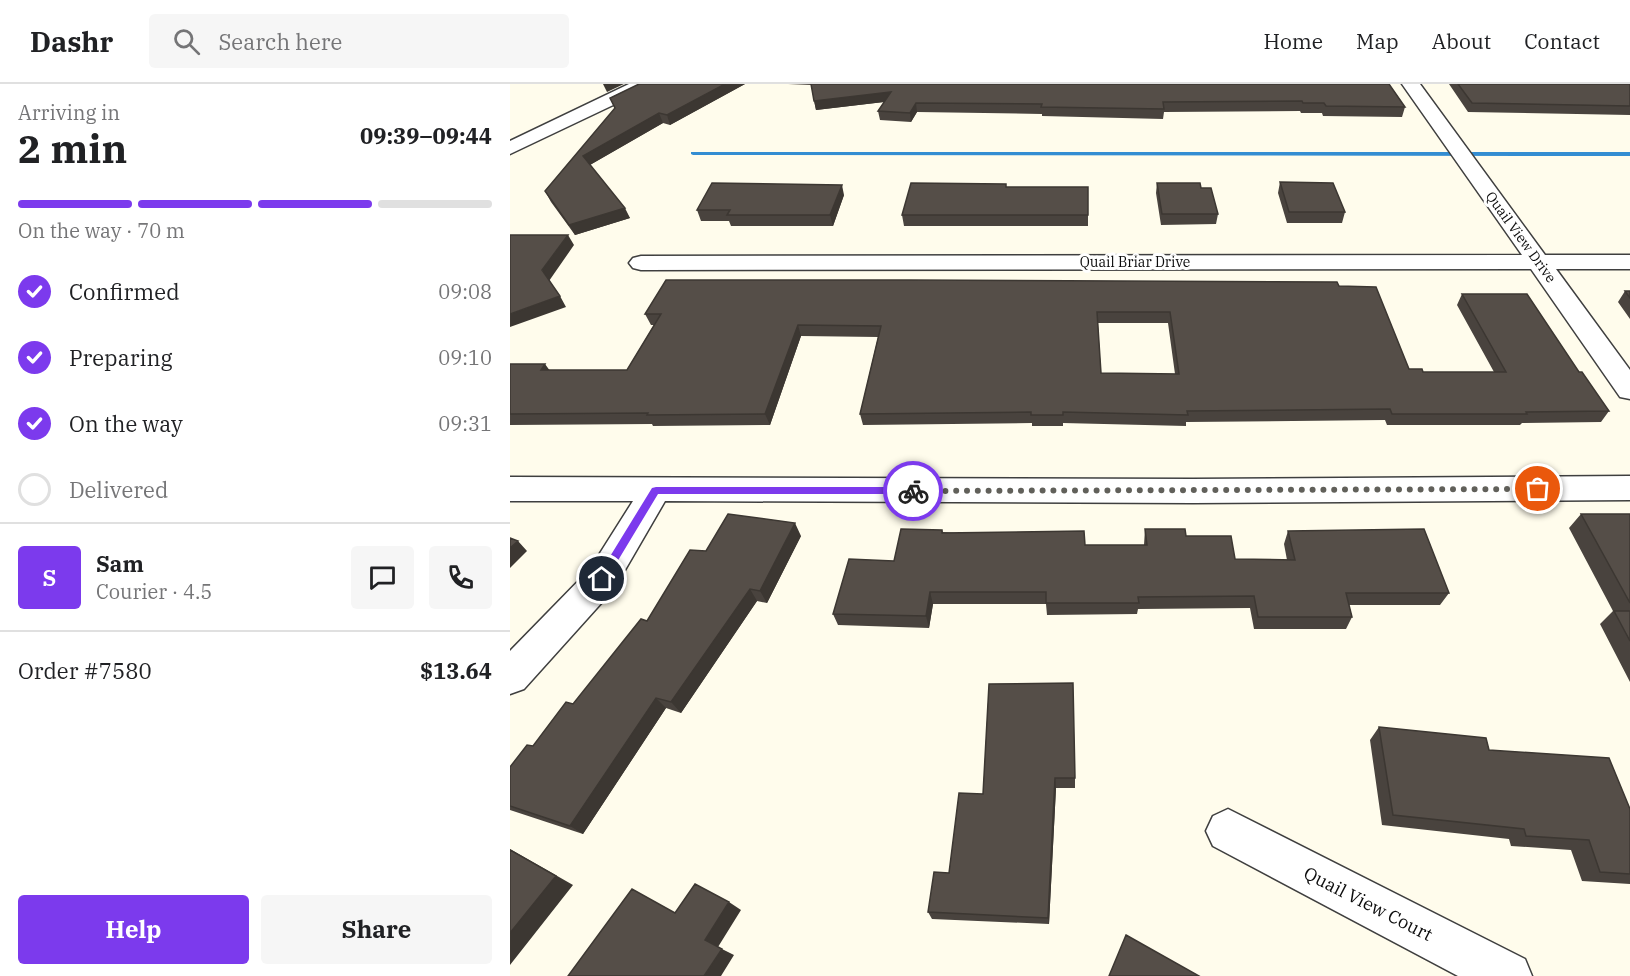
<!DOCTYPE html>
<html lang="en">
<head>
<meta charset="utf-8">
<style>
  body { margin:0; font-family:"IBM Plex Serif",serif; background:#f6f6f6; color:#202124; height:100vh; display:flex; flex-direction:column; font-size:22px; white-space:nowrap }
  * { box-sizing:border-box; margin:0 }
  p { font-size:20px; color:#757577 }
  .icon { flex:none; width:33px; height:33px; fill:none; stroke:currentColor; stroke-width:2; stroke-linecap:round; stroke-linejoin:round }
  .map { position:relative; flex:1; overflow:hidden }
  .panel { display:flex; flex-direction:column; background:#fff; width:510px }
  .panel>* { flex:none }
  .pin { position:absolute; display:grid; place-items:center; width:51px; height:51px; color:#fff; margin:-26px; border:3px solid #fff; border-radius:50%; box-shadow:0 2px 6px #0007 }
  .courier { position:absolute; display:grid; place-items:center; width:60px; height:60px; margin:-30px; border:4px solid #7c3aed; border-radius:50%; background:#fff; color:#222; box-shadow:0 2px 8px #0007 }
  .head em { font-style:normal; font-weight:700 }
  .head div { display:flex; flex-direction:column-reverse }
  .head { display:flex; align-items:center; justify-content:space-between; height:102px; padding:0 18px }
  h1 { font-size:39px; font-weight:700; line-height:45px }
  .bar { display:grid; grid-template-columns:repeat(4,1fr); gap:9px 6px; align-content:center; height:72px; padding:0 18px }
  .bar i { height:8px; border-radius:4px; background:#e0e0e0 }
  .bar .current { background:#7c3aed }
  .bar p { grid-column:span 4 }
  .line { display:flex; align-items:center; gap:15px; padding:0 18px; border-top:2px solid #e0e0e0 }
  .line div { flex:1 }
  .round { display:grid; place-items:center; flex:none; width:63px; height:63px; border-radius:6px; background:#f6f6f6 }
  ol { padding:0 18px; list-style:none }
  li { display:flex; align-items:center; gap:18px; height:66px }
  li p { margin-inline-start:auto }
  li .icon { padding:6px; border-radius:50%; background:#7c3aed; color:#fff; stroke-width:4 }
  li:last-child { color:#757577 }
  li i { width:33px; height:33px; border:3px solid #e0e0e0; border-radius:50% }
  .action { display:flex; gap:12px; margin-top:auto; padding:12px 18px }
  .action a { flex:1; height:69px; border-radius:6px; background:#7c3aed; color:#fff; font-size:24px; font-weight:700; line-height:69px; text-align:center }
  .action a+a { background:#f6f6f6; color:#202124 }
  header { display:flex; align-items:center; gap:36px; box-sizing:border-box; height:84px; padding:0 30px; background:#fff; border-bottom:2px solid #e0e0e0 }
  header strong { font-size:28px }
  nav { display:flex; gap:33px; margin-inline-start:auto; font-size:21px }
  .search { width:420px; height:54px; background:#f6f6f6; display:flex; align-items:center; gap:15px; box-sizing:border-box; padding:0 21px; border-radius:6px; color:#757577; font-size:22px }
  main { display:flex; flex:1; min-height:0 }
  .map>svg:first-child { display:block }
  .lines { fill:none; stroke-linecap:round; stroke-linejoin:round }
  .stream { fill:#338dd2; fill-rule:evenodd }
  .street-casing { stroke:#3f3f3f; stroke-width:3 }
  .street { fill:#fff; fill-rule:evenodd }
  .wall { fill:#49433e; fill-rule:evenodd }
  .shaded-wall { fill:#3c3732 }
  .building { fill:#554e48; stroke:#3c3732; stroke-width:1.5; fill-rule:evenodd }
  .route { fill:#7c3aed }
  .done { stroke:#61605a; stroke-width:6; stroke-dasharray:0 10.8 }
  .labels { text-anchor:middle; stroke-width:6; stroke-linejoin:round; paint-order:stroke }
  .far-street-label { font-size:14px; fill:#0c0c0c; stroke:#fff }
  .near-street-label { font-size:18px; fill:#0c0c0c; stroke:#fff }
</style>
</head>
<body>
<header>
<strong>Dashr</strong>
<div class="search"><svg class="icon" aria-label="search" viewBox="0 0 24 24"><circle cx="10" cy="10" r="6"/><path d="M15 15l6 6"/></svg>Search here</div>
<nav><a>Home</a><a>Map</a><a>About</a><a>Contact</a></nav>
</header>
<main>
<section class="panel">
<div class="head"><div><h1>2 min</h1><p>Arriving in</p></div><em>09:39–09:44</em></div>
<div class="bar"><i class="current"></i><i class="current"></i><i class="current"></i><i></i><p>On the way · 70 m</p></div>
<ol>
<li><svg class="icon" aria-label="check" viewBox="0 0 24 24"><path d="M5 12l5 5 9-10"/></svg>Confirmed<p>09:08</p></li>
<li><svg class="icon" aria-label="check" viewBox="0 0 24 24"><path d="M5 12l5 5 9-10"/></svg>Preparing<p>09:10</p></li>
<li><svg class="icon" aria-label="check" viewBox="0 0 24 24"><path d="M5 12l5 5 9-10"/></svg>On the way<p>09:31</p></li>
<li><i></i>Delivered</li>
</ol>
<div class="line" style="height:108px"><b class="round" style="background:#7c3aed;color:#fff">S</b><div><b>Sam</b><p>Courier · 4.5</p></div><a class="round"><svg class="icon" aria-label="chat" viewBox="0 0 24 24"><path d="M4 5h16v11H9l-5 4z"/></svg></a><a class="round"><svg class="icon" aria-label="phone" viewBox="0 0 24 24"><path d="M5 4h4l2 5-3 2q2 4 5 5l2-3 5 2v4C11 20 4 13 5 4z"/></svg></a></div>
<div class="line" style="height:78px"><div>Order #7580</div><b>$13.64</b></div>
<div class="action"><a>Help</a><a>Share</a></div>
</section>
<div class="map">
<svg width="1120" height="892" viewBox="0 0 1120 892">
  <rect width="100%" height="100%" fill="#fffcec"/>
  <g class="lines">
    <path class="stream" d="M181,68H1120V72L183,71L181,70Z"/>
    <defs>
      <path id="street" d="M119,0H142L139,4L0,70V57Z
        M892,0H910L1035,171H1120V185H1046L1120,286V315L1110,313L1021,185L131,186L123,184L119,179L123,174L131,172L1012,171Z
        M1120,392V416L683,419L155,417L104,505L14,605L0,610V567L80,485L123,417H0V393L683,395Z
        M718,725L1015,875L1022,892H948L703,762L696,747L703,732Z"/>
    </defs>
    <use href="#street" class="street-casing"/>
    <use href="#street" class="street"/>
  </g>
  <path class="wall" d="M129,0H235L160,41L153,39L80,81L120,134L65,151L41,118L35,107L105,25L100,14Z
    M278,0H879L895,23L892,33L813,32L812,29H791L790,27L654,28L653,35L532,32V30L407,28L401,38L370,36L368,27L374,18L306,26L301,1Z
    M939,0H1120V31L958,28Z
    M770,98L835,128L832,139H777L768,109Z
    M647,99L691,104L708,130L706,140L651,141L646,109Z
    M496,103L578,131V142H394L392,131Z
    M334,111L323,142H221L219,137H191L187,126Z
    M829,202L899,285L913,288H984L947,221L952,210L1069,288L1099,327L1091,338L1012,339L1010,341H877L875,336L676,338V342L553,339V342H522V339L353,341L350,330L368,253L291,252L260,341L143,342L142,340L0,341V280L40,286H117L144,241H141L135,230ZM588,239H658L665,290L591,289Z
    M1115,207L1120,214V235L1108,218Z
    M1071,430H1120V598L1090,540L1103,527L1059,444Z
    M635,445L676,452L725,475L777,476L774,460L778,447L939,509L930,521H839L842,533L836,545H744L740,524L628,525L627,530L537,531L536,520H423L419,544L328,541L323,530L384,477L432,446L433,448L575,461H634Z
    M291,452L257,519L247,517L171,629L156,624L73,750L0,726V683L23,662L63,620L137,537L196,467Z
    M479,600L565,694V704H546L539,840L422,835L418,828L439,789L473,710Z
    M869,643L979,666L1120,725V800L1072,797L1061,766L1001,762L999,755L872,741L860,656Z"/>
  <path class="shaded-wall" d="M93,0H114L97,8Z
    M215,0H235L160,41L157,31Z
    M381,8L382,17L306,26L304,17Z
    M406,19L407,28L401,38L400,29Z
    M149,29L153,39L78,82L73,72Z
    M332,101L334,111L323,142L320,131Z
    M115,124L120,134L65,151L59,141Z
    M58,151L64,161L39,197L32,186Z
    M50,212L56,223L0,243V230Z
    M288,241L291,252L260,341L255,330Z
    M35,280L43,291L31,286Z
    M285,439L291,452L257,519L250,507Z
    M8,457L17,467L0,484V464Z
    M240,505L247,517L171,629L161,618Z
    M420,508L423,520L419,544L416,532Z
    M146,614L156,624L73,750L60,742Z
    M545,694L546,704L539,840L538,834Z
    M0,765L63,801L0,881Z
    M219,818L231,826L208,863L195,856Z
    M212,865L224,871L211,892H194Z"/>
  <path class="building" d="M129,0H215L157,31L149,29L73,72L115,124L59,141L35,107L105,24L100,14Z
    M301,0H879L895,23L816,22L814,19H793L792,17L653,18L654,25L531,23L532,20L406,19L400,29L368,27L381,8L304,17Z
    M948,0H1120V22L962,19Z
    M770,98L823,99L835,128H779Z
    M202,99L332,101L320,131H217L220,126H187Z
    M401,99L496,100V103H578V131H392Z
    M647,99H690L691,104H701L708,130H652Z
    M0,151H58L32,186L50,212L0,230Z
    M156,196H399L827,198L829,202L866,203L899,285H912L913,288H996L952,210H1017L1069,288H1072L1099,327L1016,328L1017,330H882L880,325L677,327L678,331L553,328V331H521V328L350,330L371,242L288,241L255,330L137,331L138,329L0,330V280H35L31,286H117L151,230H135ZM587,228H660L669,290L591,289Z
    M1115,207H1120V214Z
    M218,430L285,439L250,507L240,505L161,618L146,614L60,742L0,722V683L17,661L23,662L56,618L63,620L131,535L137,537L180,466L196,467Z
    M1071,430H1120V519Z
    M391,445L432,446V449L574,447L575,461H637L635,445H675L676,452H721L725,475L785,476L778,447L914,445L939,509H836L842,533H748L744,512L628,513L629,519H536V508H420L416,532L323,530L339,475L384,477Z
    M0,454L8,457L0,464Z
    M1104,527H1120V557Z
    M563,599L565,694H545L538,834L418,828L424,788L439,789L449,709L473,710L479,600Z
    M869,643L976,654L979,666L1099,674L1120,725V790L1090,788L1079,756L1016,752L1014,745L883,731Z
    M0,766L46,792L0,849Z
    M185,800L219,818L195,856L212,865L194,892H58L122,805L165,829Z
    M616,851L689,892H599Z"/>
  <path class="route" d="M146,403H403L408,407L403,410H148L95,498H88V492L142,404Z"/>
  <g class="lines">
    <path class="done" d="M403,407L1028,405"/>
  </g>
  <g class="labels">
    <g class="far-street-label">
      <text transform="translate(1011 153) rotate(54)" y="5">Quail View Drive</text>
      <text x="625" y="183">Quail Briar Drive</text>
    </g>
    <g class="near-street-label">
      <text transform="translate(858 820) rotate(27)" y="6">Quail View Court</text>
    </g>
  </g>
</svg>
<div class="pin" style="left:1028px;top:405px;background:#ea580c"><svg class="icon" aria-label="bag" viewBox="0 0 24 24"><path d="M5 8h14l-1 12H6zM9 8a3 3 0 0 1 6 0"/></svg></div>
<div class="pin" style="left:92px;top:495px;background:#1f2937"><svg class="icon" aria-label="home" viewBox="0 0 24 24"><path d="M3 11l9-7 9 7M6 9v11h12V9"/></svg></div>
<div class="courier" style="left:403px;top:407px"><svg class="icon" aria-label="bike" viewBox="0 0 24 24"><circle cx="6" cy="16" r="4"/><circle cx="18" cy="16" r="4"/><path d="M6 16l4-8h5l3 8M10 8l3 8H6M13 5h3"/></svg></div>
</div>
</main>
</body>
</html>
